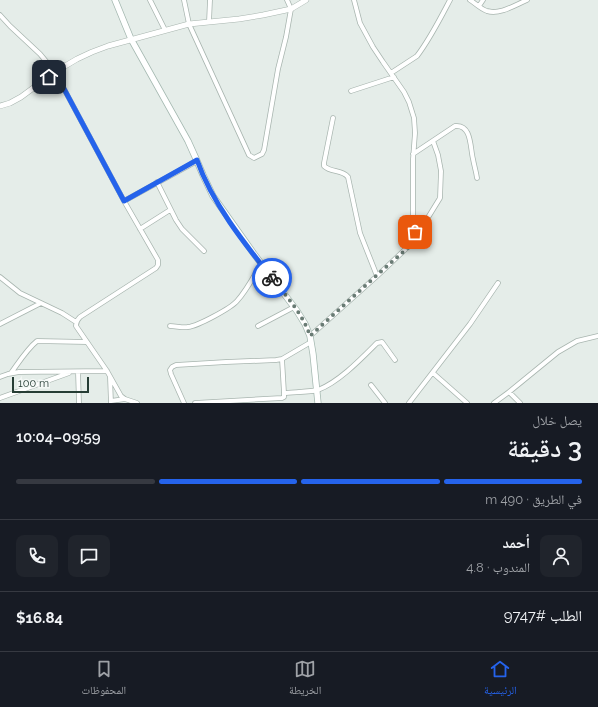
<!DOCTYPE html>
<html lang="ar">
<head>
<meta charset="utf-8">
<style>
  body { margin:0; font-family:Raleway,"Noto Naskh Arabic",sans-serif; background:#20242c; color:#f1f3f6; direction:rtl; height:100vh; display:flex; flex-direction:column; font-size:15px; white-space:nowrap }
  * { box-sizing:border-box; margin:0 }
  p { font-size:13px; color:#9ea1a6 }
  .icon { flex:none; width:22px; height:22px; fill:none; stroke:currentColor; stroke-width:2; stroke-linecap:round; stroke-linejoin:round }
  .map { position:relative; height:403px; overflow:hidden; direction:ltr }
  .drawer { display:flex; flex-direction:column; background:#171b24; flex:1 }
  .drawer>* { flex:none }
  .scale { position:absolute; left:12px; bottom:10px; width:77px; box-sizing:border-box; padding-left:4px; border:2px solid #263d35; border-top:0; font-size:11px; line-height:14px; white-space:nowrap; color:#263d35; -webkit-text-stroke:3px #f5f9f7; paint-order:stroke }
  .pin { position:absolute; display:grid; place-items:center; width:34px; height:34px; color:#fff; margin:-17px; border-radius:8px; box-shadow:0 2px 6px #0006 }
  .courier { position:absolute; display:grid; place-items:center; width:40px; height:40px; margin:-20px; border:3px solid #2563eb; border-radius:50%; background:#fff; color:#222; box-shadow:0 1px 5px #0007 }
  .headline em { font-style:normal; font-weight:600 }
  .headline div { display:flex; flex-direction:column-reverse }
  .headline { display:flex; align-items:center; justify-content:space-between; height:68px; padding:0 16px }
  h1 { font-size:26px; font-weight:600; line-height:30px }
  .bar { display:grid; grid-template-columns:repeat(4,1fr); gap:6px 4px; align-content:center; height:48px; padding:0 16px }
  .bar i { height:5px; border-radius:3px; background:#363941 }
  .bar .on { background:#2563eb }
  .bar p { grid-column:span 4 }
  .line { display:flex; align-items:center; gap:10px; padding:0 16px; border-top:1px solid #363941 }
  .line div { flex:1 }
  .round { display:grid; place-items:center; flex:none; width:42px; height:42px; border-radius:8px; background:#20242c }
  .tab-bar { display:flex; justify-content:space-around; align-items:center; height:56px; border-top:1px solid #363941; background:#171b24; font-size:11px; color:#9ea1a6 }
  .tab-bar a { display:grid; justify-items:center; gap:2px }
  .tab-bar .on { color:#2563eb }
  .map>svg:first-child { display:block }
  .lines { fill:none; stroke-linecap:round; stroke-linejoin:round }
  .minor-casing { stroke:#a8b5af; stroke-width:5.5 }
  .tertiary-casing { stroke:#a8b5af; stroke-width:6 }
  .secondary-casing { stroke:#a4b8b0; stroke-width:7 }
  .minor { stroke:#fff; stroke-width:4 }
  .tertiary { stroke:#fff; stroke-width:5 }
  .secondary { stroke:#fff; stroke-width:5.5 }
  .done { stroke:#697b74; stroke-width:4; stroke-dasharray:0 7.2 }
  .route { stroke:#2563eb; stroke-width:5 }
</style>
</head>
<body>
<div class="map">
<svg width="598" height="403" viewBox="0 0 598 403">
  <rect width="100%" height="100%" fill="#e5ede9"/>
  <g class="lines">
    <defs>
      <path id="minor" d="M150,0L165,30
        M184,0L189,24L249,155L254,158L262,154L264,150L278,69L286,37L291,9L287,0
        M470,0C475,3 481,9 487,11C500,15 515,5 527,0
        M479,6L483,0
        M0,15L10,26L40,54L55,72L124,201L158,260V265L156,268L80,317C77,320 76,322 76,326L107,371L121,396L125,399L137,403
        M209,22L210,0
        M391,73L417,56C430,39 440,19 450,0
        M351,91L394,77
        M333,118L324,163V166C331,173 342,169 348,177L360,233L377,276
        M413,154L455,126C472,124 470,148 473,159C474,165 476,171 477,178
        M157,182L176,220L182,229L204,251
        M124,201L197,161
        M140,229L170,210
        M416,237L440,198L441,171L438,155L433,141
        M0,277L20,293L62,313L76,322
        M0,324L41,303
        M170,326C176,326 183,328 188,327C198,326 231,308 237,301C247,290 254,276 261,264
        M258,326L294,307
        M310,336L377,276L412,243L415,239L416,234L413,223V159L415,133L414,118L409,102L404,92L383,62L373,47L360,23L354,0
        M282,359L284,393
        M78,372L79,403
        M11,373C19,362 27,349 37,341L87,342
        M433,373L467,403
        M0,377L8,374L19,372L107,371
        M110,377L111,403
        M371,385L385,403
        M509,392L520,403
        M0,398L69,373
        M111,401L125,399
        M184,403L171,374L170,370L172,367L176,365L226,362L276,360L282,359L311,342
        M195,403L282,398L284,397V393C292,392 311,392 318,390C339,382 361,359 377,343L382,342L395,360
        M409,403L470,324L498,283
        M494,403L509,392L558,352L577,341L598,336"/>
      <path id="tertiary" d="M0,106L10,103L21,97L55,72L77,59L92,52L108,46L189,24L239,19L263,15L291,9L306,0"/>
      <path id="secondary" d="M115,0L131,39L188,141L197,161L203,175L213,196L254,254L297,311L305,324L310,336L313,354L318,403"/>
    </defs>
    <use href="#minor" class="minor-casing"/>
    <use href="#tertiary" class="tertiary-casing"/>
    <use href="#secondary" class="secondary-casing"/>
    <use href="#minor" class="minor"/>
    <use href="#tertiary" class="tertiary"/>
    <use href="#secondary" class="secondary"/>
  </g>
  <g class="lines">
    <path class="done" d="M272,278C286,296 303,314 310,336L376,276L412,244L415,239V232"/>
    <path class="route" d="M49,77L55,72L124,201L197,160C212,203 244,243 272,278"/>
  </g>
</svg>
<div class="scale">100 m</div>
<div class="pin" style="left:415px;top:232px;background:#ea580c"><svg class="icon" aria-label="bag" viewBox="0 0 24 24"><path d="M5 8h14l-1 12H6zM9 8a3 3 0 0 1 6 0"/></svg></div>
<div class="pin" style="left:49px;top:77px;background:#1f2937"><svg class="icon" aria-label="home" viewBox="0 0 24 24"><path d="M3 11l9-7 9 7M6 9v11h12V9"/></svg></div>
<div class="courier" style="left:272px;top:278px"><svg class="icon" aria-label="bike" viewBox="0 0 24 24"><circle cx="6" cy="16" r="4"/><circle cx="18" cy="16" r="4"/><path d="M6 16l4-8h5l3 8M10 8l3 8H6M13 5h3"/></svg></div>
</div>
<section class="drawer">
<div class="headline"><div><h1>3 دقيقة</h1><p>يصل خلال</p></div><em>09:59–10:04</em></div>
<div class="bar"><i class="on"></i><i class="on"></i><i class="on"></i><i></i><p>في الطريق · 490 m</p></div>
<div class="line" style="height:72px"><a class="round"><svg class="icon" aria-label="person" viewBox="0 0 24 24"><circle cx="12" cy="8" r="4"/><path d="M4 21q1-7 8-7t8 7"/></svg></a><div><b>أحمد</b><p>المندوب · 4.8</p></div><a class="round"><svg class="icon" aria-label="chat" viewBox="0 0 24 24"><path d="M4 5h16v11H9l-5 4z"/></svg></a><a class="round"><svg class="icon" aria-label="phone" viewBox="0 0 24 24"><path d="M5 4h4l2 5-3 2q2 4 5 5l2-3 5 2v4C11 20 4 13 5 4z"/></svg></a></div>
<div class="line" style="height:52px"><div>الطلب #9747</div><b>$16.84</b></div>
</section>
<nav class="tab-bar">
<a class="on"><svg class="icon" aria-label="home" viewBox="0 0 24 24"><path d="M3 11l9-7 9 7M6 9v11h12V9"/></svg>الرئيسية</a>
<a><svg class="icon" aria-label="map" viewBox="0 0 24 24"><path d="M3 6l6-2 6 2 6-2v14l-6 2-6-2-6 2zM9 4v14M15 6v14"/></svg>الخريطة</a>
<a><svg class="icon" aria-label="saved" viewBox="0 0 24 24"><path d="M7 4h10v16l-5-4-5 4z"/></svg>المحفوظات</a>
</nav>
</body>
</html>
